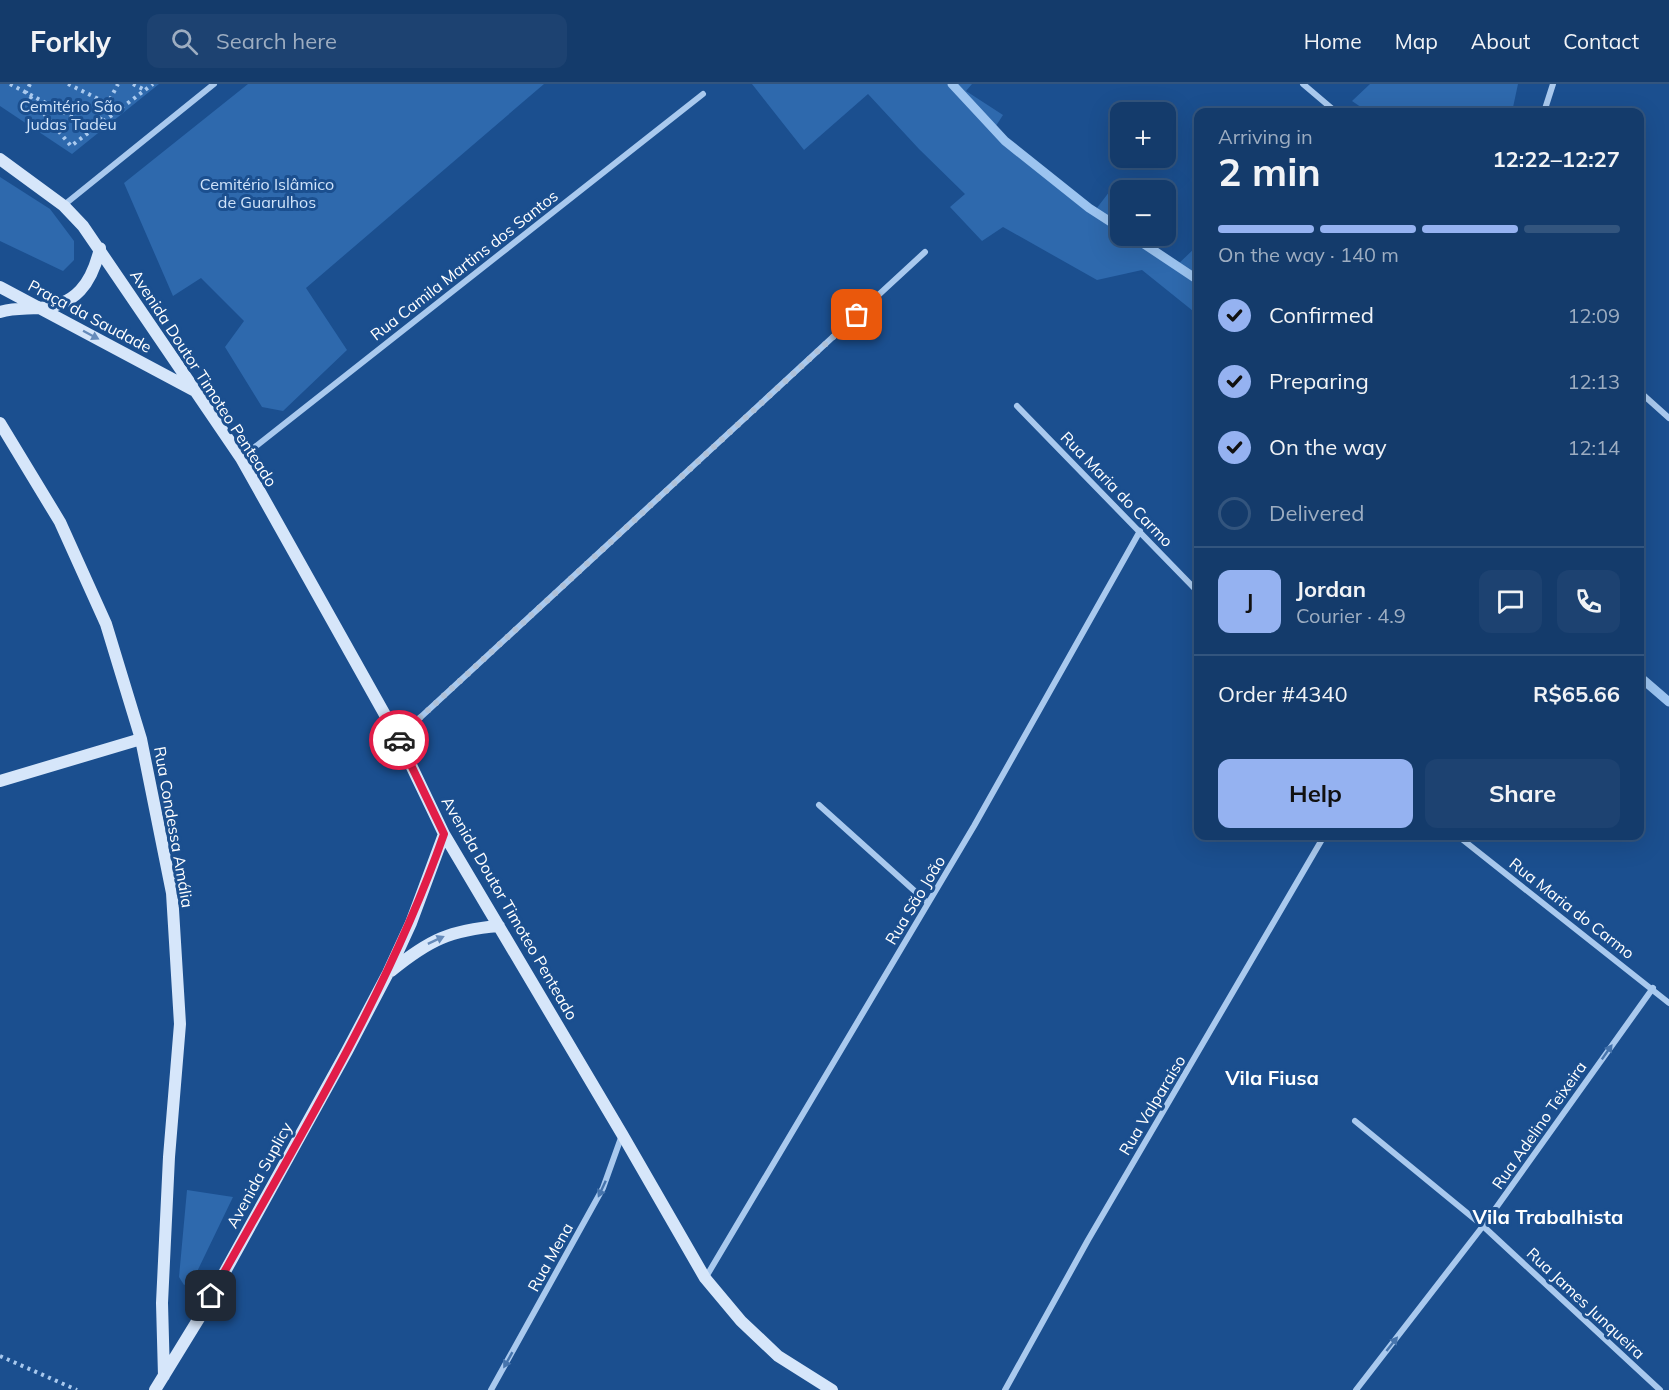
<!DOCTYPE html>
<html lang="en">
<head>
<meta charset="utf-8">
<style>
  body { margin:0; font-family:Mulish,sans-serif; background:#1d4271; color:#f1f3f6; height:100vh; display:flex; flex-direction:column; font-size:22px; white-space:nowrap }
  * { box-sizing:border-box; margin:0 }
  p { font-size:20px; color:#9dadc1 }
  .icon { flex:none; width:33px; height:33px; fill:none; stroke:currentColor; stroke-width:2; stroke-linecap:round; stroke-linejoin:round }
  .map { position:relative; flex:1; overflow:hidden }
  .side { position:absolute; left:1194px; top:24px; width:450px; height:732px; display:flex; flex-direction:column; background:#143b6b; border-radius:12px; box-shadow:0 6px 24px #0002,0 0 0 2px #33557e }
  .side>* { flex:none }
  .tools { position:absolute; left:1110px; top:18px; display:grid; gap:12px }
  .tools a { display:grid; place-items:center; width:66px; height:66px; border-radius:12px; background:#143b6b; box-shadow:0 6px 24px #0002,0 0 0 2px #33557e; font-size:30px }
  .pin { position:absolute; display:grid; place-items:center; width:51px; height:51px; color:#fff; margin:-26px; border-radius:12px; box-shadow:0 3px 9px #0006 }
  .courier { position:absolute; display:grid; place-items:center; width:60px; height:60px; margin:-30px; border:4px solid #e11d48; border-radius:50%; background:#fff; color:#222; box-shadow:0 2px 8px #0007 }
  .summary em { font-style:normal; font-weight:700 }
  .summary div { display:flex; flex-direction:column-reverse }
  .summary { display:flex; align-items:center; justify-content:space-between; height:102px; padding:0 24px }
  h1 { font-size:39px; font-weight:700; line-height:45px }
  .bar { display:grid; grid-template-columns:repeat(4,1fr); gap:9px 6px; align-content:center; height:72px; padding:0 24px }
  .bar i { height:8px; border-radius:4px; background:#33557e }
  .bar .active { background:#95b2f1 }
  .bar p { grid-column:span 4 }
  .line { display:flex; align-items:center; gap:15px; padding:0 24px; border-top:2px solid #33557e }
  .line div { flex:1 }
  .round { display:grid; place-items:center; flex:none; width:63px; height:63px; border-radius:12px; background:#1d4271 }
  ol { padding:0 24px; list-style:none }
  li { display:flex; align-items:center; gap:18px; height:66px }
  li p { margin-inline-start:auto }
  li .icon { padding:6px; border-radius:50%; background:#95b2f1; color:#111; stroke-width:4 }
  li:last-child { color:#9dadc1 }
  li i { width:33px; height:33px; border:3px solid #33557e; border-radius:50% }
  .action { display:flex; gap:12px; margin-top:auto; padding:12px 24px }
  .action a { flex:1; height:69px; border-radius:12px; background:#95b2f1; color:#111; font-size:24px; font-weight:700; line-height:69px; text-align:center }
  .action a+a { background:#1d4271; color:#f1f3f6 }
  header { display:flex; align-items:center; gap:36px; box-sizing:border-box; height:84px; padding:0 30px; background:#143b6b; border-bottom:2px solid #33557e }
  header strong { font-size:28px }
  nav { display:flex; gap:33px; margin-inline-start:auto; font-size:21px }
  .search { width:420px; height:54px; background:#1d4271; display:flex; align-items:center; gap:15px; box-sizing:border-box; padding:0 21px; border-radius:12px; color:#9dadc1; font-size:22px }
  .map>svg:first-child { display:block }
  .green { fill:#2e69ad }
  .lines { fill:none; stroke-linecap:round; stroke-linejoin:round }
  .stream { stroke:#9cc4f0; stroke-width:9 }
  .path { stroke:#a9c9ee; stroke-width:4; stroke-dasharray:3 4.5; stroke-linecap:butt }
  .street { stroke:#a9c9ee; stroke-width:6 }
  .secondary { stroke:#d6e6fa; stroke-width:12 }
  .oneway { fill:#668bba }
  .oneway2 { fill:#4674ac }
  .done { stroke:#afc1d8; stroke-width:6; stroke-dasharray:0 10.8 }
  .route { stroke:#e11d48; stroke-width:8 }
  .labels { text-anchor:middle; stroke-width:6; stroke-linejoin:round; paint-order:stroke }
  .park-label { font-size:16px; fill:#cfe3fa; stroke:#1b4f8f }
  .street-label { font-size:16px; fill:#fff; stroke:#1b4f8f }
  .quarter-label { font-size:20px; font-weight:bold; fill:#fff; stroke:#1b4f8f }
</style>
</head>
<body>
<header>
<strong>Forkly</strong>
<div class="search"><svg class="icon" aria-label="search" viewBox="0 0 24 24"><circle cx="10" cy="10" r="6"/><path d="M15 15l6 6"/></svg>Search here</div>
<nav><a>Home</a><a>Map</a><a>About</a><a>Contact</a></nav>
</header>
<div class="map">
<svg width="1669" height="1306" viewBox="0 0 1669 1306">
  <rect width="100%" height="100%" fill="#1b4f8f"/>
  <path class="green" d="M0,0H159L72,70L0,22Z
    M248,0H544L306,204L347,266L283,327L262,323L225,263L244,237L201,194L173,212L124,99Z
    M752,0H972L966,7L1003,31L992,48L1093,129L1113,103L1120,107V152H1156L1147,161L1174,184L1198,161V231L1142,186L1097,196L1003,143L982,157L950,123L965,110L919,65L868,10L804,66Z
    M1370,0H1518L1512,28H1368L1352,17Z
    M0,93L50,125L74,157V176L63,187L0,157Z
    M187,1106L233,1113L193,1196L184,1201L179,1193Z"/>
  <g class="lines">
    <path class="stream" d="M952,0L1005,57L1089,124L1120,144
      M1132,152L1198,196
      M1640,593L1669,618"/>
    <path class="path" d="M10,0L95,45
      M30,0L26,8L71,62L153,0
      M68,0L121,26
      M133,0L145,6
      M96,42L118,0
      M0,1272L77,1306"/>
    <path class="street" d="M1303,0L1336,28
      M1544,28L1553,0
      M64,121L214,0
      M1640,308L1669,334
      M1017,322L1198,508
      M241,374L703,10
      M398,654L925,168
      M819,721L928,819
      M1458,752L1669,919
      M1355,1037L1483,1142L1660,1306
      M706,1193L974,742L1140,447
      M491,1306L603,1104L622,1051
      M1005,1306L1088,1156L1324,752
      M1356,1306L1483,1142L1653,904"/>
    <path class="secondary" d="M0,75L64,122L83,142L241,374L398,654L444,750L622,1050L705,1194L741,1237L778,1272L832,1306
      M0,203L195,307
      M0,228C13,224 24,225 38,224C76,222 92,199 100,164
      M0,339L60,438L106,540L141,655L172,809L180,940L169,1073L162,1219L164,1292
      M0,697L141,655
      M391,887C429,856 450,846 499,842
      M155,1306L201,1231L347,967L388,889L411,839L444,750"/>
  </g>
  <defs><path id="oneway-solid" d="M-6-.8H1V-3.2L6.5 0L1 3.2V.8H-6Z" transform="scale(1.5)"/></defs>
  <g class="oneway">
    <use href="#oneway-solid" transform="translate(91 251) rotate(28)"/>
    <use href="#oneway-solid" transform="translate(436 856) rotate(-25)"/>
  </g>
  <g class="oneway2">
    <use href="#oneway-solid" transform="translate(1607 968) rotate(-55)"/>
    <use href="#oneway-solid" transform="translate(602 1105) rotate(115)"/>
    <use href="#oneway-solid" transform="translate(1392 1260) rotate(-52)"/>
    <use href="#oneway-solid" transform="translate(508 1276) rotate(119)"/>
  </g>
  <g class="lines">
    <path class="done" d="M399,656L398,654L857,231"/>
    <path class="route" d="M211,1212C294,1061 387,913 444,750L399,656"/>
  </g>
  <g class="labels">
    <g class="park-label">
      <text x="71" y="28">Cemitério São<tspan x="71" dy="18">Judas Tadeu</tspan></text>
      <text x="267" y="106">Cemitério Islâmico<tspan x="267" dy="18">de Guarulhos</tspan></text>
    </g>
    <g class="street-label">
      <text transform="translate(464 181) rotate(-38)" y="6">Rua Camila Martins dos Santos</text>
      <text transform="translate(90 232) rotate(28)" y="6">Praça da Saudade</text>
      <text transform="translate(204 294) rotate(57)" y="6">Avenida Doutor Timoteo Penteado</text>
      <text transform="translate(1117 405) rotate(46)" y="6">Rua Maria do Carmo</text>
      <text transform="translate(174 743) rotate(80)" y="6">Rua Condessa Amália</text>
      <text transform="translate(915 816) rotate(-59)" y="6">Rua São João</text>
      <text transform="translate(510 824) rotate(60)" y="6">Avenida Doutor Timoteo Penteado</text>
      <text transform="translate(1572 824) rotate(38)" y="6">Rua Maria do Carmo</text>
      <text transform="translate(1152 1021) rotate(-59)" y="6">Rua Valparaiso</text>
      <text transform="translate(1539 1041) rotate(-55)" y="6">Rua Adelino Teixeira</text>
      <text transform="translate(259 1091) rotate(-61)" y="6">Avenida Suplicy</text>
      <text transform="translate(550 1173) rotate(-61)" y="6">Rua Mena</text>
      <text transform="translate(1586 1219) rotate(43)" y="6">Rua James Junqueira</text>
    </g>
    <g class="quarter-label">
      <text x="1272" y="1001">Vila Fiusa</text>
      <text x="1548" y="1140">Vila Trabalhista</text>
    </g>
  </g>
</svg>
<div class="tools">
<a>+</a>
<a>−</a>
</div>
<div class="pin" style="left:857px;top:231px;background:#ea580c"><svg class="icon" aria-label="bag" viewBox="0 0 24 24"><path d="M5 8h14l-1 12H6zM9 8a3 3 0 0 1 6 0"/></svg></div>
<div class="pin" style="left:211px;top:1212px;background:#1f2937"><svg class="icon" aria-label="home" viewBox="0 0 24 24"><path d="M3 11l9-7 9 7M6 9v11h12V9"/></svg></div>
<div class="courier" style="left:399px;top:656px"><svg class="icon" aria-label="car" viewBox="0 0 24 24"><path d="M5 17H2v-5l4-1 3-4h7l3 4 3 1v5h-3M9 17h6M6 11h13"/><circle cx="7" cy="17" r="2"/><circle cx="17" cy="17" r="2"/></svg></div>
<section class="side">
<div class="summary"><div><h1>2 min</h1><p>Arriving in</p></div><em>12:22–12:27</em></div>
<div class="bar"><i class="active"></i><i class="active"></i><i class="active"></i><i></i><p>On the way · 140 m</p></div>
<ol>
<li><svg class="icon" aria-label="check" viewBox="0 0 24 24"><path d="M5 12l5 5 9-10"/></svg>Confirmed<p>12:09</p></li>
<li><svg class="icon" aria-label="check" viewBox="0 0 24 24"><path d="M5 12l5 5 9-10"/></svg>Preparing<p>12:13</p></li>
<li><svg class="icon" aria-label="check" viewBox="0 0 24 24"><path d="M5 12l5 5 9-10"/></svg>On the way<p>12:14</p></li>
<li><i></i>Delivered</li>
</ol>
<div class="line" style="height:108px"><b class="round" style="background:#95b2f1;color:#111">J</b><div><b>Jordan</b><p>Courier · 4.9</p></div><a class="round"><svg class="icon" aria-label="chat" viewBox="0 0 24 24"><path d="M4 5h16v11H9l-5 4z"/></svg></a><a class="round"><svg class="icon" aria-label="phone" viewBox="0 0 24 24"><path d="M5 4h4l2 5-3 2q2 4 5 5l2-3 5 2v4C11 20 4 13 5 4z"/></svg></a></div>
<div class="line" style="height:78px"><div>Order #4340</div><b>R$65.66</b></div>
<div class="action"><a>Help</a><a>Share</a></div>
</section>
</div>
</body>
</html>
